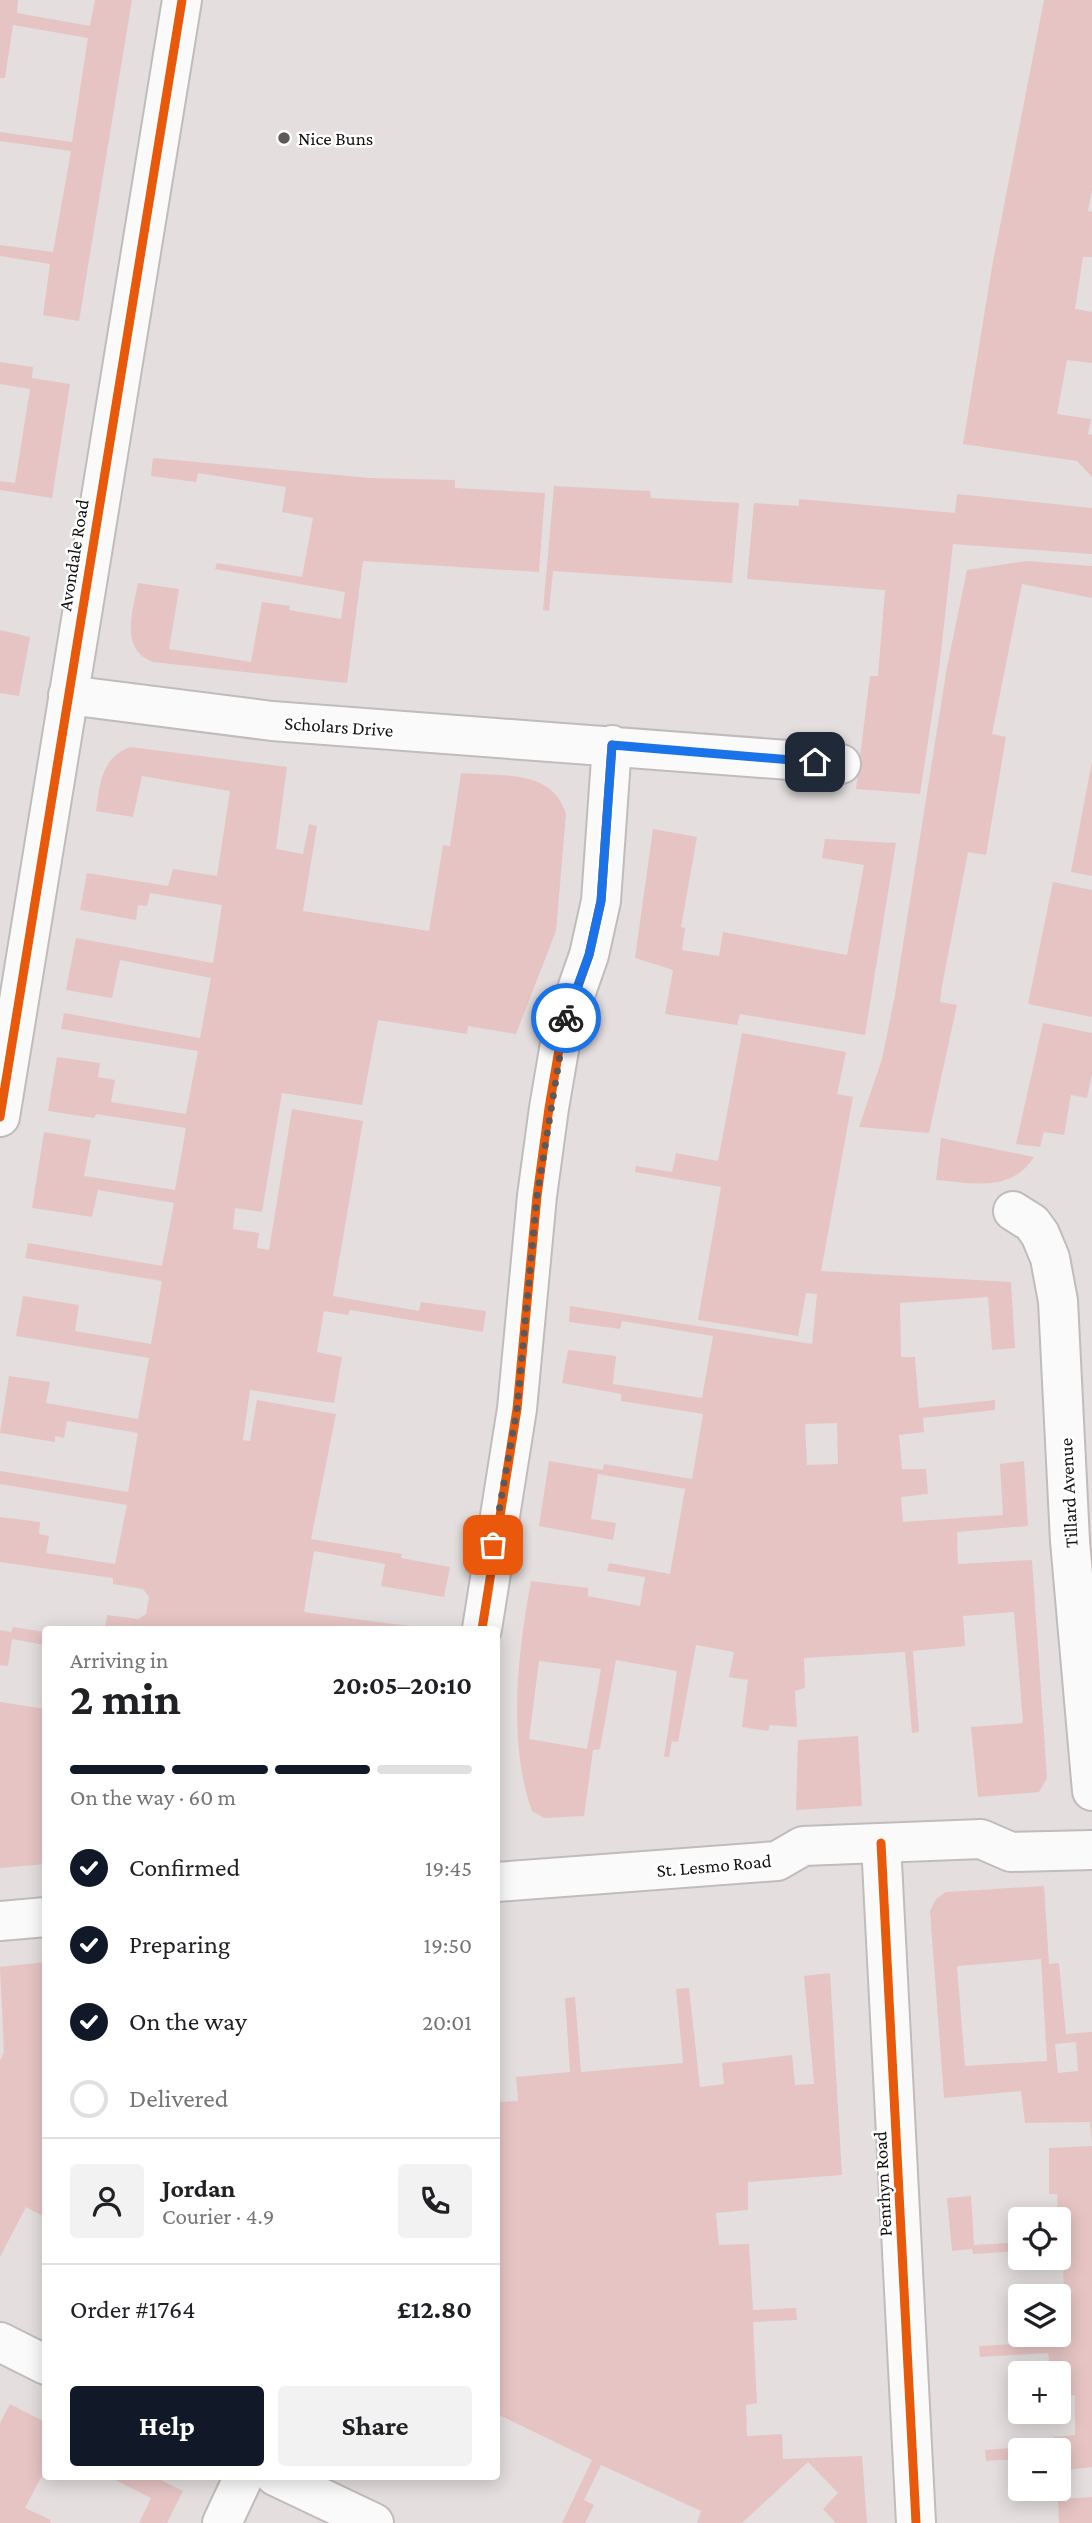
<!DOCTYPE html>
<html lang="en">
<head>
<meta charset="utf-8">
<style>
  body { margin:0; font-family:"Crimson Pro",serif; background:#f2f2f2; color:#202124; height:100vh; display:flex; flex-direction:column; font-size:26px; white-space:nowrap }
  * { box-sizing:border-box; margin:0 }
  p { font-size:23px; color:#757577 }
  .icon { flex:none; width:38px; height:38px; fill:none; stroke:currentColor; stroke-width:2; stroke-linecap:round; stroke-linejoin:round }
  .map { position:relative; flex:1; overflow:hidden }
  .details { position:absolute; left:42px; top:1626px; width:458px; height:854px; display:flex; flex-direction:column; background:#fff; border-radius:7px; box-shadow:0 4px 18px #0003 }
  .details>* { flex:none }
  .controls { position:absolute; left:1008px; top:2207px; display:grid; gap:14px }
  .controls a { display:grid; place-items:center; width:63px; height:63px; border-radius:7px; background:#fff; box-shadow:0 4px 18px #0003; font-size:35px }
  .pin { position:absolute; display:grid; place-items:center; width:60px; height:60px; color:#fff; margin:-30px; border-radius:14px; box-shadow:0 4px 10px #0006 }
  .courier { position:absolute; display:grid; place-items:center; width:70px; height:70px; margin:-35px; border:5px solid #1a73e8; border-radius:50%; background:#fff; color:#222; box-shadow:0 2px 9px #0007 }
  .overview em { font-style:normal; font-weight:700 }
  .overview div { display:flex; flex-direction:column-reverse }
  .overview { display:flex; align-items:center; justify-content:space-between; height:119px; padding:0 28px }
  h1 { font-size:46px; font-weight:700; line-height:52px }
  .bar { display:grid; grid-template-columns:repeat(4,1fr); gap:10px 7px; align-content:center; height:84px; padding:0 28px }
  .bar i { height:9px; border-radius:5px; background:#e0e0e0 }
  .bar .selected { background:#111827 }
  .bar p { grid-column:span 4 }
  .line { display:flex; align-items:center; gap:18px; padding:0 28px; border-top:2px solid #e0e0e0 }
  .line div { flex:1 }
  .round { display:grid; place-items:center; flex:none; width:74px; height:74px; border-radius:7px; background:#f2f2f2 }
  ol { padding:0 28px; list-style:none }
  li { display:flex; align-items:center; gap:21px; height:77px }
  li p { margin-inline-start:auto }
  li .icon { padding:7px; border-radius:50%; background:#111827; color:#fff; stroke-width:4 }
  li:last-child { color:#757577 }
  li i { width:38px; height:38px; border:4px solid #e0e0e0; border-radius:50% }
  .button { display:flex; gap:14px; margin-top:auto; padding:14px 28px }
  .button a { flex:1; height:80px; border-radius:7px; background:#111827; color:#fff; font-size:28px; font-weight:700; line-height:80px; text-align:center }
  .button a+a { background:#f2f2f2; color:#202124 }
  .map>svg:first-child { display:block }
  .green { fill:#e6c4c4; fill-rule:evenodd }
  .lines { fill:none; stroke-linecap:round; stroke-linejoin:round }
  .minor-casing { stroke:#c0bcbb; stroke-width:42 }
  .minor { stroke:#fbfafa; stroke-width:38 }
  .cycleway-casing { stroke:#fff; stroke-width:13 }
  .cycleway { stroke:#e8590c; stroke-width:9 }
  .done { stroke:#5d5959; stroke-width:7; stroke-dasharray:0 12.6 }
  .route { stroke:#1a73e8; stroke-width:9 }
  .poi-dot { fill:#5d5959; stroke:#fff; stroke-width:2.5 }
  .labels { text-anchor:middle; stroke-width:5; stroke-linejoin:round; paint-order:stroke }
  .poi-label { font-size:19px; fill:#141111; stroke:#fff; text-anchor:start }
  .street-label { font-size:19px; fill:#141111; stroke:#fff }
</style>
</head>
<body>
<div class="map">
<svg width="1092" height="2523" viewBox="0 0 1092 2523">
  <rect width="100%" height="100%" fill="#e4dede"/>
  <path class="green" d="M0,0H18L17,13L90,26L95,0H132L79,321L43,315L50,264L0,256V245L53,252L71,151L0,141V128V132L72,142L88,38L13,25L5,78H0Z
    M1044,0H1092V190L1088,211L1092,212V257H1083L1075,309L1092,312V363L1067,360L1057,414L1091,419L1088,434L1092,435V477L1077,461L963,444L992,267Z
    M0,362L33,367L32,378L70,384L52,498L0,490V481L15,483L30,389L0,384Z
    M153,458L370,478L455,480V488L545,493L539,572L363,561L347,683L153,662C119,650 133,610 138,583L179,589L169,649L251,662L262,602L290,606L289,610L341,619L345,592L215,569L217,563L302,577L313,518L282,512L286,487L198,473L196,482L151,476Z
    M554,486L650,491L651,498L739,503L732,583L553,571L549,611L543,610Z
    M957,494L1092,508V554L953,544L939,669L920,794L856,789L870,676H878L885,590L747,579L754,503L799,506V499L955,513Z
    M1027,561L1092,566V598L1022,584L992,734L1006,737L986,855L968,852L942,986L940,1002L957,1005L929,1133L859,1127L882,1059L895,995L947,667L967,570Z
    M0,630L30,637L19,696L0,693Z
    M130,747L287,767L276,849L303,854L309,824L317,826L303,911L429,931L443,845L450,846L461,773C501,777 552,768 566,814L556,931L516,1034L468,1026L467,1034L378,1020L362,1105L282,1093L262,1212L235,1208L233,1229L259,1233L257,1248L269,1250L292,1109L363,1121L333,1296L419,1311L421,1302L486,1311L483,1332L350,1310L348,1315L324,1311L317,1352L342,1357L334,1403L250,1390L243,1440L250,1441L257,1400L336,1414L311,1539L402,1554L401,1558L450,1567L444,1597L381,1586L385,1564L314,1551L304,1612L430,1629H105L107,1615L138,1619L146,1614L149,1597L143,1589L113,1584V1578L0,1562V1517L40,1522L39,1534L49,1536L46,1553L115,1564L127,1505L0,1484V1471L128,1492L138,1433L67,1421L64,1438L55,1436V1442L0,1433L9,1376L50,1382L46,1403L138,1419L149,1358L16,1336L23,1296L79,1305L75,1331L151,1344L162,1281L25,1258L28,1243L162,1266L174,1203L98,1190L92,1217L32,1208L44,1132L91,1140L84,1176L175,1190L186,1128L96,1114L94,1118L48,1111L57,1057L100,1063L98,1077L115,1080L111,1102L186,1114L198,1051L61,1029L64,1013L200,1038L211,978L120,960L112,998L66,990L76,938L213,963L222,905L150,893L147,906L138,905L136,920L80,910L87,873L168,886L173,869L217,876L230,791L142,776L133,817L96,811C100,784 101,758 130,747Z
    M1092,761V876L1071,872Z
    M653,829L697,837L681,927L685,928L682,950L719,956L723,932L847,955L864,865L822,858L825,839L896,843L865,1035L740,1014L737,1025L665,1014L673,970L635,958Z
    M1053,882L1092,890V1017L1028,1004Z
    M1043,1023L1092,1033V1073L1087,1098L1071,1095L1064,1135L1044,1132L1040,1147L1016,1144Z
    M742,1033L846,1052L837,1094L853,1097L821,1271L1011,1282L1015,1348L992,1350L988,1297L900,1303L901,1357H915L919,1408L995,1400V1410L923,1418L924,1432L899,1435L902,1469H926L928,1494L901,1497L903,1522L1003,1515L1000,1464L1024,1461L1028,1526L957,1532L958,1564L1032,1560L1047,1778L1039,1792L978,1797L971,1727L1023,1723L1014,1612L963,1616L965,1646L913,1651L919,1732L912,1733L905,1652L804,1658L805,1688L795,1691L797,1727L770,1725L768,1731L742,1727L748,1680L729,1677L734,1652L696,1645L678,1742L672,1741L669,1757H664L677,1671L616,1660L600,1749L593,1750L584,1816L544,1818L532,1811C507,1741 518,1651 531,1581L588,1588V1596L640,1606L645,1577L607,1571L609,1563L670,1574L685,1489L598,1474L591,1519L616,1523L613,1540L539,1526L549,1461L603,1470L604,1464L692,1479L703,1414L621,1401V1394L562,1383L568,1350L616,1356L613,1384L702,1398L713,1336L622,1321L620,1329L569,1322L570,1306L812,1344L817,1294L806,1293L798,1336L698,1320L721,1187L635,1172L636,1166L672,1172L676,1153L718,1161ZM837,1423L838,1464L807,1465L805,1424ZM539,1661L601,1669L587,1749L529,1739Z
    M941,1138L1034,1157C1011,1193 973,1183 936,1180Z
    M13,1627L45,1632V1645L12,1639L8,1666L0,1665V1630L11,1632Z
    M0,1702L45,1709V1864L0,1868Z
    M858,1736L862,1806L796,1810L798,1740Z
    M1044,1886L1049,1964L1059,1963L1066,2034L1092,2032V2467L1066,2470V2476L1059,2477V2450H1020V2459L986,2461L985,2450L1053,2445L1054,2437L1075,2435V2395L1059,2396V2389L1069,2388V2365L1050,2367L1048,2353L980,2357L979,2346L1045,2342V2335L1065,2332L1063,2263L1042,2264L1041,2258H1059L1057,2194H1049V2148L1092,2146L1090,2122L1025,2123L1021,2091L944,2098L930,1911L936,1899L946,1892ZM1041,1959L1047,2061L965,2066L957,1966ZM1076,2042L1078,2071L1058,2073L1055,2044Z
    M45,1962V2217L26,2207L0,2257V2061L4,2052L0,1967Z
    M830,1973L842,2175L748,2182V2210L716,2213L719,2245L749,2244L753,2310L796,2308L797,2320L753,2322L757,2403L746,2405L747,2436L782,2434L783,2459L862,2456L867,2523H836L823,2509L838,2493L808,2462L742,2523H697L701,2511L601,2465L584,2500L594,2505L585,2523H562L592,2460L497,2414V2102L518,2101L516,2077L570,2072L565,1998L575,1997L581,2072L683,2063L676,1989L689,1988L700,2087L724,2084L722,2063L792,2055L795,2085L814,2084L804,1976Z
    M971,2196L974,2245L1020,2242V2251L973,2254L972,2249L952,2251L947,2198Z
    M10,2404L45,2422V2470L25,2508L51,2520L50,2523H0V2423Z
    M107,2476H153L183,2491L167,2523H139L151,2498Z
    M1092,2497V2523H1059L1058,2499Z"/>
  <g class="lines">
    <defs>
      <path id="minor" d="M68,695L272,721L841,764
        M0,1117L182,0
        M1013,1211L1032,1223L1040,1234L1050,1258L1058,1301L1070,1541L1092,1791
        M482,1629L517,1409L537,1196L549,1108L562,1032L589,955L601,901L612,745
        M881,1843L916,2523
        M497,1882L777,1861L803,1846L981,1839L1011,1852L1092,1850
        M0,1921L46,1917
        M0,2342L46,2365
        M275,2476L374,2523
        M222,2523L244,2476"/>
    </defs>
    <use href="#minor" class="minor-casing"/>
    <use href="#minor" class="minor"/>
    <defs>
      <path id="cycleway" d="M0,1117L182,0
        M482,1629L517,1409L537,1196L549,1108L562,1032L589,955L601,901L612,745
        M881,1843L916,2523"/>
    </defs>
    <use href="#cycleway" class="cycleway-casing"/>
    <use href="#cycleway" class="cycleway"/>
  </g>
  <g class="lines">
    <path class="done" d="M493,1545L517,1409L537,1196L566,1018"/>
    <path class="route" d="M566,1018L589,955L601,901L612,745L815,762"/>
  </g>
  <circle class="poi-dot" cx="284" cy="138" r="7"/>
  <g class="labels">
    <g class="poi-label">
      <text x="298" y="145">Nice Buns</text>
    </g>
    <g class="street-label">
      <text transform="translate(73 555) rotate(-81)" y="7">Avondale Road</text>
      <text transform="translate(339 726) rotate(4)" y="7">Scholars Drive</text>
      <text transform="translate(1068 1493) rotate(-93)" y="7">Tillard Avenue</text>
      <text transform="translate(714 1865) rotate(-5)" y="7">St. Lesmo Road</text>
      <text transform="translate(882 2184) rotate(-93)" y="7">Penrhyn Road</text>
    </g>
  </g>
</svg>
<div class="controls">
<a><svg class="icon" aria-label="locate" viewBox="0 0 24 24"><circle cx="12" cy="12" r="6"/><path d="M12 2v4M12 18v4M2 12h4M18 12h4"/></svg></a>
<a><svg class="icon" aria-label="layers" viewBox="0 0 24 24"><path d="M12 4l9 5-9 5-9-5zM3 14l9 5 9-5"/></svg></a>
<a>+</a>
<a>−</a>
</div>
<div class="pin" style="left:493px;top:1545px;background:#ea580c"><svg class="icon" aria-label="bag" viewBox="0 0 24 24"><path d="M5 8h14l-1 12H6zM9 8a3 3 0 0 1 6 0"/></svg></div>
<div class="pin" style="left:815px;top:762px;background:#1f2937"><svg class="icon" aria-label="home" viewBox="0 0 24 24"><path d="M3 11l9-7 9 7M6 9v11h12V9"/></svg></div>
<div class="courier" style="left:566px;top:1018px"><svg class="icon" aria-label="bike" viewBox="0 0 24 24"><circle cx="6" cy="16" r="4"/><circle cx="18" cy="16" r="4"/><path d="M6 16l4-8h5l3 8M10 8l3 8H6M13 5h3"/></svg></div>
<section class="details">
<div class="overview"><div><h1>2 min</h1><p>Arriving in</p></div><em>20:05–20:10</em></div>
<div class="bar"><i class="selected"></i><i class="selected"></i><i class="selected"></i><i></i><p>On the way · 60 m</p></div>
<ol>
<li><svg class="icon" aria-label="check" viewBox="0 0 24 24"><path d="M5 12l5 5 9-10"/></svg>Confirmed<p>19:45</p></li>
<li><svg class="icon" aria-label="check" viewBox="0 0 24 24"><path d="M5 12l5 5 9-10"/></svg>Preparing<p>19:50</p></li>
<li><svg class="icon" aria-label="check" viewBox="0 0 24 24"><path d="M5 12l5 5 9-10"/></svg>On the way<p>20:01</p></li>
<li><i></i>Delivered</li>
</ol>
<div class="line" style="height:126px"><a class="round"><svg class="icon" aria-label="person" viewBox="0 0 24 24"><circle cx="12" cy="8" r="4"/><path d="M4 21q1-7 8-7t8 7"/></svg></a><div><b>Jordan</b><p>Courier · 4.9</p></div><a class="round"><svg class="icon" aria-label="phone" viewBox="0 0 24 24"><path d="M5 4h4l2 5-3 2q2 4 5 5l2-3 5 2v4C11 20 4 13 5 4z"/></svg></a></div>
<div class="line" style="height:91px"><div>Order #1764</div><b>£12.80</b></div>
<div class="button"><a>Help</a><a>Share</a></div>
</section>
</div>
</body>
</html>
